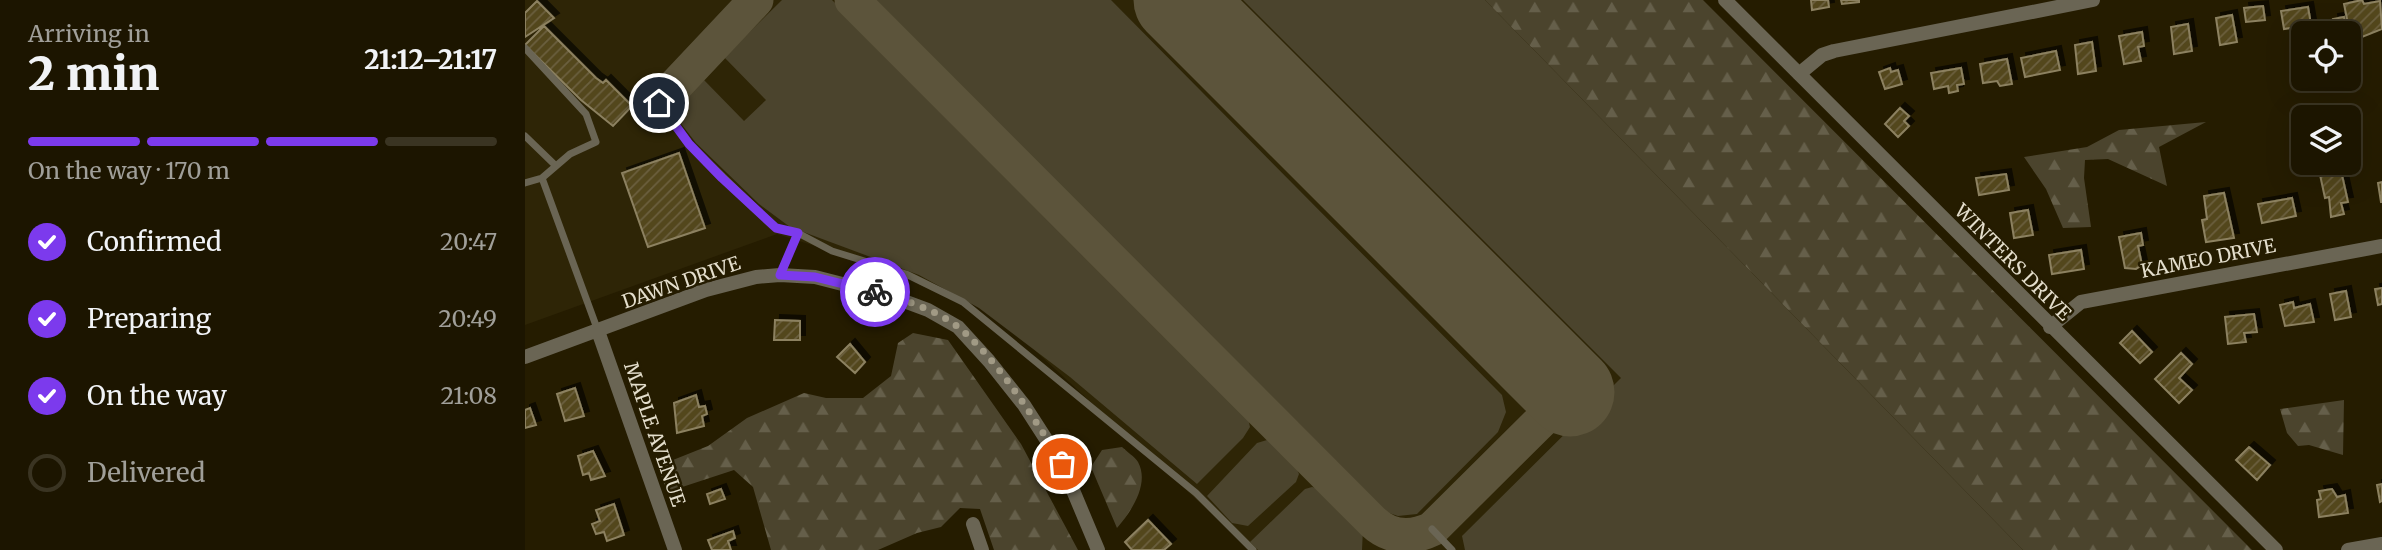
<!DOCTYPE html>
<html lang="en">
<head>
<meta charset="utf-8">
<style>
  body { margin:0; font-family:Merriweather,serif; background:#251e0a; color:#f1f3f6; height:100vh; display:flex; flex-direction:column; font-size:26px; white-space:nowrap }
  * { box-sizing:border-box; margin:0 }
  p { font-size:23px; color:#a09f99 }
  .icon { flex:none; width:38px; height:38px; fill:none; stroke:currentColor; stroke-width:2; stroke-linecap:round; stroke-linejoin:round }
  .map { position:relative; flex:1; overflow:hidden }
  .sheet { display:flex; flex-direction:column; background:#1c1500; width:525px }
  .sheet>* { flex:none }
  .fabs { position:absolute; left:1766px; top:21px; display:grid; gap:14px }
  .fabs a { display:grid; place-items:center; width:70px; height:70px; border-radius:10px; background:#1c1500; box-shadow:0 7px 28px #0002,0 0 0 2px #3a3422; font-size:35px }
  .pin { position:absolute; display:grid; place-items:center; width:60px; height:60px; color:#fff; margin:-30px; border:4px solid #fff; border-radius:50%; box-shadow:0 2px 7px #0007 }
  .courier { position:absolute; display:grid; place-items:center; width:70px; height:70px; margin:-35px; border:5px solid #7c3aed; border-radius:50%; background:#fff; color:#222; box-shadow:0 2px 9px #0007 }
  .headline em { font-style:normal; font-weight:800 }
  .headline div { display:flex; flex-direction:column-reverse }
  .headline { display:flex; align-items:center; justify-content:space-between; height:119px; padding:0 28px }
  h1 { font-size:46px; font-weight:800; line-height:52px }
  .bar { display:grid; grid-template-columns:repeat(4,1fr); gap:10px 7px; align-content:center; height:84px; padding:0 28px }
  .bar i { height:9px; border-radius:5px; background:#3a3422 }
  .bar .current { background:#7c3aed }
  .bar p { grid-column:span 4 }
  ol { padding:0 28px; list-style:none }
  li { display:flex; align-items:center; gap:21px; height:77px }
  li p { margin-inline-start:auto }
  li .icon { padding:7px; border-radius:50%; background:#7c3aed; color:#fff; stroke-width:4 }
  li:last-child { color:#a09f99 }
  li i { width:38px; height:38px; border:4px solid #3a3422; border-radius:50% }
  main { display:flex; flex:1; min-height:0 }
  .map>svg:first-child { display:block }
  .built { fill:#2e2506 }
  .green { fill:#4b442d }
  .forest { fill:url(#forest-firs) }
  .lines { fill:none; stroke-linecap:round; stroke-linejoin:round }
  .taxiway { stroke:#5c543b; stroke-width:35 }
  .runway { stroke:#5c543b; stroke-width:89 }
  .building { fill:url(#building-hatch); stroke:#8c8160; stroke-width:2; filter:url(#shadow) }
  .lane { stroke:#6a6554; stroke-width:7 }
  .street { stroke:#6a6554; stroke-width:14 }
  .done { stroke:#a19a85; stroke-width:7; stroke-dasharray:0 12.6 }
  .route { stroke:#7c3aed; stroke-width:9 }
  .labels { text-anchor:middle; stroke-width:5; stroke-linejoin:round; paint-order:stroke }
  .street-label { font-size:19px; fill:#e4decc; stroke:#251c00 }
</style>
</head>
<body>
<main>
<section class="sheet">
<div class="headline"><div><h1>2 min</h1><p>Arriving in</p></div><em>21:12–21:17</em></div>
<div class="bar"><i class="current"></i><i class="current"></i><i class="current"></i><i></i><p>On the way · 170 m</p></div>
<ol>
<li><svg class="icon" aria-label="check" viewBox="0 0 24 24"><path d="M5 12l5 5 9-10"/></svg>Confirmed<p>20:47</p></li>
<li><svg class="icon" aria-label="check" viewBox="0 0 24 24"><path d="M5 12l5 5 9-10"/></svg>Preparing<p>20:49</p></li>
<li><svg class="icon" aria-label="check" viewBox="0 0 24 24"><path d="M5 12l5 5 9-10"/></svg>On the way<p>21:08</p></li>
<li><i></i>Delivered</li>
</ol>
</section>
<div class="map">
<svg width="1857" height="550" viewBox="0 0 1857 550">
  <defs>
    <pattern id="forest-firs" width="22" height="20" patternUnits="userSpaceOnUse" patternTransform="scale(1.75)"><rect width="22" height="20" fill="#4b442d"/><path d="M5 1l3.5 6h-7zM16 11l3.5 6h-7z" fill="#655f4a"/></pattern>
    <pattern id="building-hatch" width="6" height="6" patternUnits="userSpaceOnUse" patternTransform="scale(1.75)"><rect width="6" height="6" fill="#52461e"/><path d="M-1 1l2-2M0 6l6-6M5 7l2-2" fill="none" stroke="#6b603e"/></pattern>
    <filter id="shadow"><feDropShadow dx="5" dy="-5" stdDeviation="0" flood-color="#0009"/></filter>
  </defs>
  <rect width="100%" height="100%" fill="#251c00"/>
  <path class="built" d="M0,0H939L1485,550H726L452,297L252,234L0,325Z"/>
  <path class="green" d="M257,0H307L722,414L725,427L718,438L672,484L545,377L454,308L394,275L265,227L234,204L171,143L147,112L179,80L219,121L241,100L199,57Z
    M346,0H586L977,395L981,412L973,432L892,514L873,516L852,509Z
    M718,0H960L1498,550H940L937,536L1096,378Z
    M742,440C758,445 768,458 774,474L771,482L723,526L707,523L682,496L732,443Z
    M787,487L800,490L838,529L837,550H733L725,542L780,489Z"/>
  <path class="forest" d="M960,0H1178L1727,550H1498Z
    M1681,122L1634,147L1642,186L1583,159L1560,160L1559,178L1566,227L1538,228L1521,189L1499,157L1562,147L1594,130Z
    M388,333L423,340L496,444L553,550H469L455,509L435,508L416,527L392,533L353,550H246L228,487L209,470L142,492L133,466L183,446L222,418L279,393L301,398H338L366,376L373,343Z
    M1819,400L1818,455L1784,445L1773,446L1762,433L1755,409Z
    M597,447C601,451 610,457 613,462C625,484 606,512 592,528L566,467L577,450Z"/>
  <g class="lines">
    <path class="taxiway" d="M327,0L848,522C865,538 886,539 907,529L1045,392
      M134,103L231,0"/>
    <path class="runway" d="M653,0L1045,392"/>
  </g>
  <path class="building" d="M1286,0H1303L1304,7L1287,10Z
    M1316,0H1334V2L1317,4Z
    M1837,0L1839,4L1855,1L1857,29L1837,37L1825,34L1819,4Z
    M12,1L29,18L0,37V13Z
    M1738,6L1740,20L1721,22L1719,8Z
    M1783,7L1787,30L1779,31L1778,26L1759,29L1756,11Z
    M1707,15L1712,42L1695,45L1691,18Z
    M1819,17L1822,31L1811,33L1808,19Z
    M1663,24L1667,51L1649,54L1646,27Z
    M19,26L71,78L78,83L81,80L107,106L88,126L56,100L0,45Z
    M1617,32L1619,46L1613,47L1616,61L1599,64L1594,36Z
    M1567,42L1571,71L1553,74L1550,45Z
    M1531,51L1535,70L1500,77L1496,58Z
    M1482,59L1487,84L1475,86L1472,81L1458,83L1455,64Z
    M1365,68L1366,72L1373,70L1377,84L1360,89L1354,72Z
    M1436,68L1439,84L1432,85L1433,91L1424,93L1423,86L1409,89L1406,73Z
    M1375,108L1384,116L1379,121L1384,126L1373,137L1360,124Z
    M154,153L180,228L123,247L97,173Z
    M1815,166L1823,202L1816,203L1819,214L1806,217L1804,197L1800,198L1794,170Z
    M1481,174L1484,190L1454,195L1451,178Z
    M1857,182V202H1856L1853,183Z
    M1699,193L1709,238L1681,242L1677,220L1682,219L1679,196Z
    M1767,198L1771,216L1737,223L1733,204Z
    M1503,210L1508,235L1489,238L1485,213Z
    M1616,233L1618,245L1613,246L1617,265L1611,269L1600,268L1594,237Z
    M1556,250L1559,269L1527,274L1524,255Z
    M1857,288V304L1853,305L1850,289Z
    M1821,291L1826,317L1810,320L1805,294Z
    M1768,302L1769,308L1785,304L1789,322L1760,326L1755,305Z
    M1729,314L1732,332L1719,333L1721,342L1703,344L1700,317Z
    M250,320L275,321V340H249Z
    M1607,331L1627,352L1615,363L1595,343Z
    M325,344L340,362L330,373L312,357Z
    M1656,353L1667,364L1654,378L1667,390L1654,403L1630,379Z
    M50,388L59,416L40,421L32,394Z
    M171,395L174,407L180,406L182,414L177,416L179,426L152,433L149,403Z
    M5,408L11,425L0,428V410Z
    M1724,447L1745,465L1732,480L1711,460Z
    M68,451L80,476L66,480L64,473L58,475L53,456Z
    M1857,484V501L1855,502L1852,485Z
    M196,489L200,499L185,504L182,494Z
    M1807,489L1812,497L1820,495L1823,513L1794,517L1792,500L1796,499L1794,491Z
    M89,504L99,535L82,541L79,532L71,534L67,524L75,521L71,510Z
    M623,520L646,544L639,550H607L600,542Z
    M208,531L210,538L203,541L206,550H187L183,540Z"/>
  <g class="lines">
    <path class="lane" d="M0,48L61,114L71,142L45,154L17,178
      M134,103L164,144L251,228L273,233L307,251L381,274L438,302L671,493L728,550
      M0,136L31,166
      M0,183L17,178L73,331
      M255,274L273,233
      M907,529L927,550"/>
    <path class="street" d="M1200,0L1751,550
      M1274,74L1297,55L1309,51L1568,0
      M1525,327L1556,302L1857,246
      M73,331L150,550
      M0,357L181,290L231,277L255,275L290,277L368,297L403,310L433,327L464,361L499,405L537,464L573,550
      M448,524L457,550
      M1823,550L1857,544"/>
  </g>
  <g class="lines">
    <path class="done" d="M350,292C377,299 410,309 433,327C471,357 512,422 537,464"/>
    <path class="route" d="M134,103L164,144L197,178L251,228L273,233L255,275L290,277L350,292"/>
  </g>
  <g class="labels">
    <g class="street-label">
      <text transform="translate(1683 258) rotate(-11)" y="7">KAMEO DRIVE</text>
      <text transform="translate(1488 262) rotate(45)" y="7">WINTERS DRIVE</text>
      <text transform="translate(156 282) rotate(-19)" y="7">DAWN DRIVE</text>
      <text transform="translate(130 434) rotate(71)" y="7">MAPLE AVENUE</text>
    </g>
  </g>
</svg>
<div class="fabs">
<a><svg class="icon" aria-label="locate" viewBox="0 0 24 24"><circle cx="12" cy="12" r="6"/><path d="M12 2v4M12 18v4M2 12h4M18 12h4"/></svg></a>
<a><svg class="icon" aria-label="layers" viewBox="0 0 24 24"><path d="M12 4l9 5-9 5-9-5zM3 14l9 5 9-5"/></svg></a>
</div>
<div class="pin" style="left:537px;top:464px;background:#ea580c"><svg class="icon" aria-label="bag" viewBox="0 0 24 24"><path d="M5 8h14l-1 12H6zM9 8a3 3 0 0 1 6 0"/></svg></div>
<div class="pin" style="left:134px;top:103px;background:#1f2937"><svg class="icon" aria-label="home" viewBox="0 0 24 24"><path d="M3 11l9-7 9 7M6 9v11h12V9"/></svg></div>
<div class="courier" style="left:350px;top:292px"><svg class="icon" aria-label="bike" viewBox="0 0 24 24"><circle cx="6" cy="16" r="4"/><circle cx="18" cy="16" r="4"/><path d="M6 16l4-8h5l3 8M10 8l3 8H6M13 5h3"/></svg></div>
</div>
</main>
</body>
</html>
